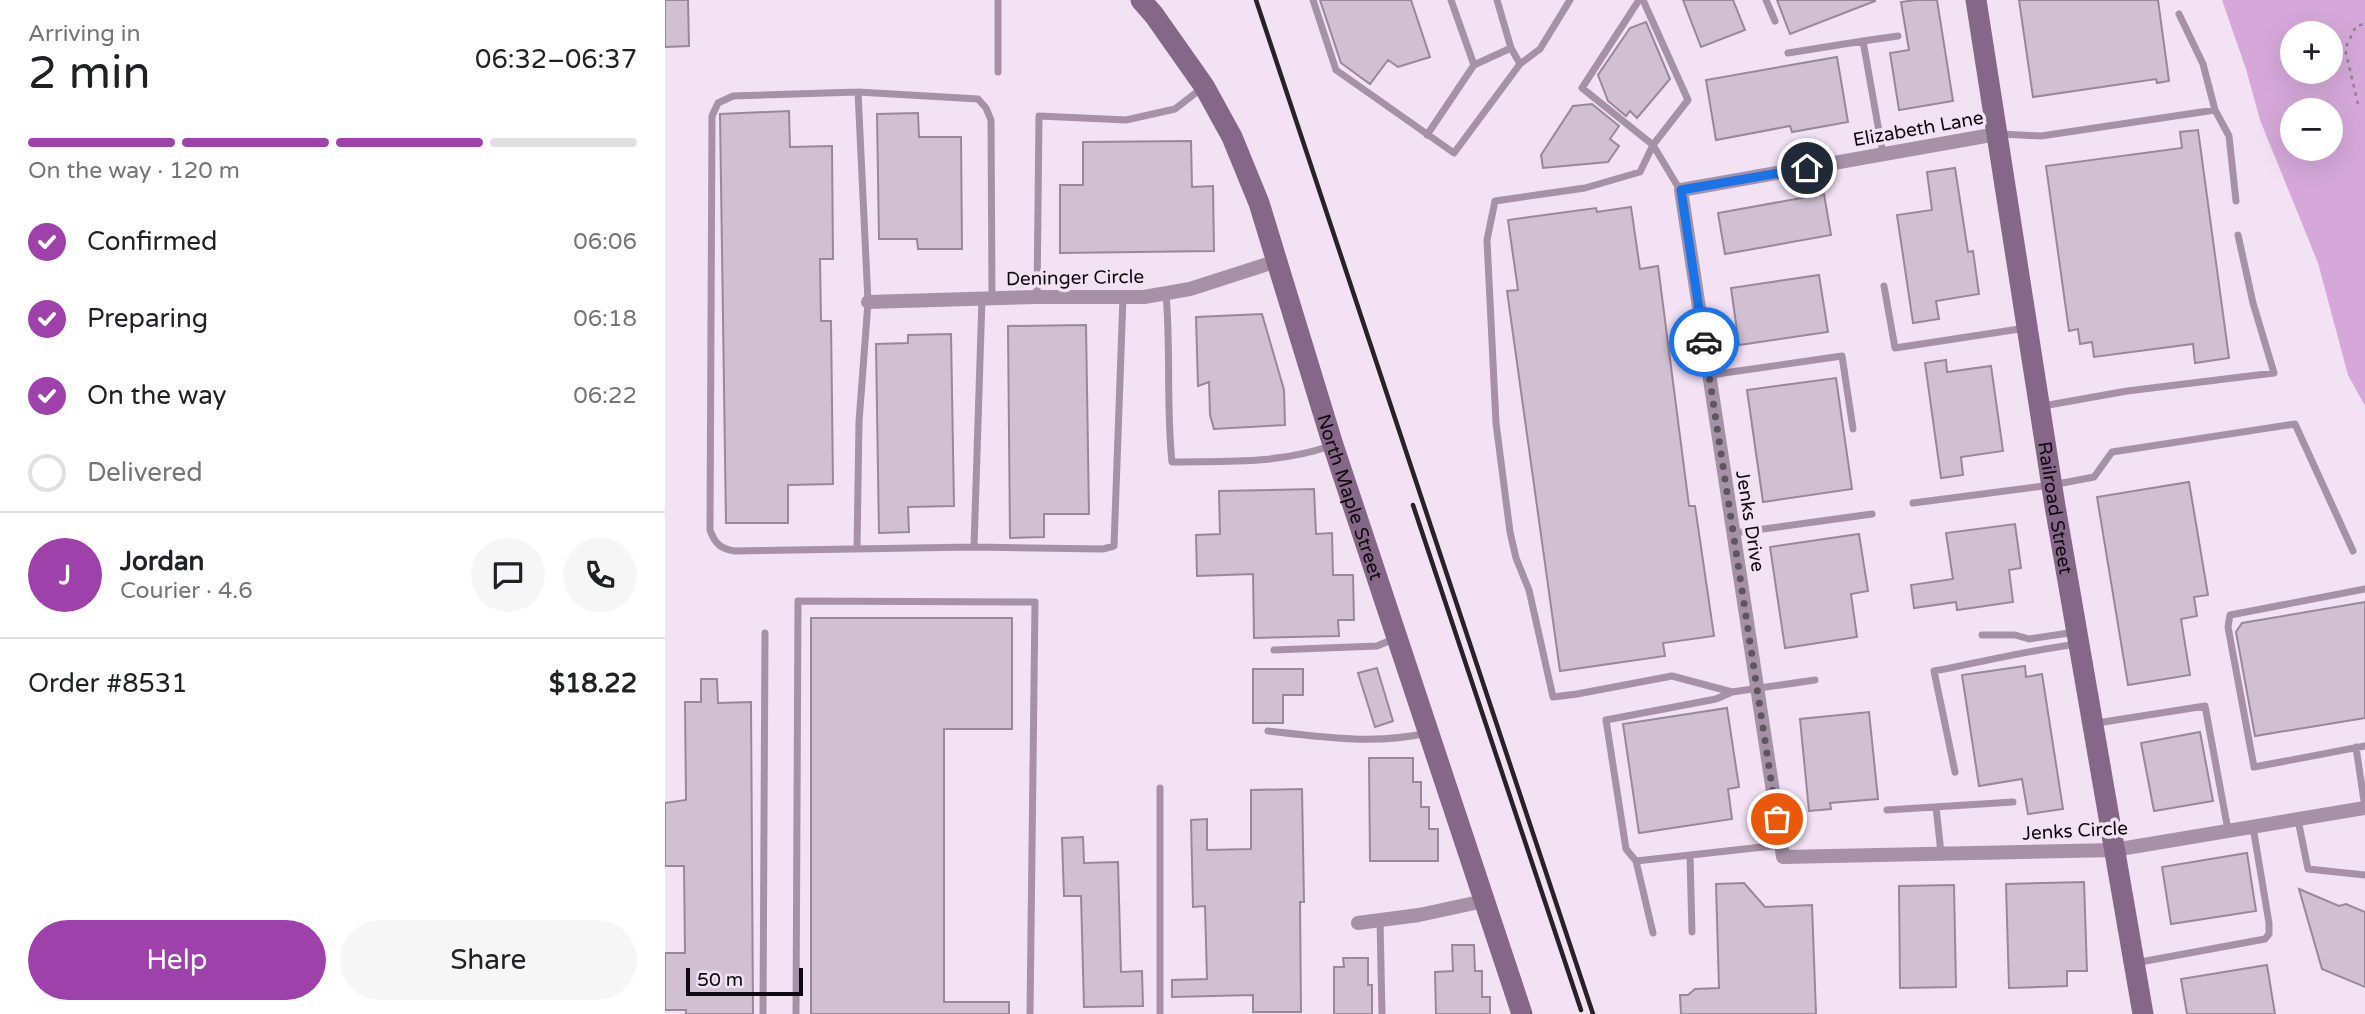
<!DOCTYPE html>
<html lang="en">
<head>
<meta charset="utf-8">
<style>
  body { margin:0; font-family:"Varela Round",sans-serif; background:#f6f6f6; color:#202124; height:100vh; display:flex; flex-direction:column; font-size:26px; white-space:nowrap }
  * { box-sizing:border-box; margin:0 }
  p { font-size:23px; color:#757577 }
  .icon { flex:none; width:38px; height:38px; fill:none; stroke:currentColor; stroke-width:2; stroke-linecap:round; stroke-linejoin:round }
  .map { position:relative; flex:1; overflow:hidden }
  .drawer { display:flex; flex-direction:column; background:#fff; width:665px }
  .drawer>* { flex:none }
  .controls { position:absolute; left:1615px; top:21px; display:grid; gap:14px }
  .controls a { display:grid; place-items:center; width:63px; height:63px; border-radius:50%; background:#fff; box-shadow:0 7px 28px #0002; font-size:35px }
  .scale { position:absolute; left:21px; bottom:18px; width:117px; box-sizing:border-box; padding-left:7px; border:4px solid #0f0a0f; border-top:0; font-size:19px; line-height:24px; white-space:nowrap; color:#0f0a0f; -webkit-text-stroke:5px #f2e2f4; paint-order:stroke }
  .pin { position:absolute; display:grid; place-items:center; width:60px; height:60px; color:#fff; margin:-30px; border:4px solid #fff; border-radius:50%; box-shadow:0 2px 7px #0007 }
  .courier { position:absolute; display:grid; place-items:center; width:70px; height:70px; margin:-35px; border:5px solid #1a73e8; border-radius:50%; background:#fff; color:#222; box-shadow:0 2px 9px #0007 }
  .head em { font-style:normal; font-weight:600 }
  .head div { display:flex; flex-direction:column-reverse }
  .head { display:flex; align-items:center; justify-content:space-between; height:119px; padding:0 28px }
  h1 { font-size:46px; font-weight:600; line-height:52px }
  .bar { display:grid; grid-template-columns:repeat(4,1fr); gap:10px 7px; align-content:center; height:84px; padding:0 28px }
  .bar i { height:9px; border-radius:5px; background:#e0e0e0 }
  .bar .selected { background:#9f41aa }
  .bar p { grid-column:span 4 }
  .line { display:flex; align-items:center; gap:18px; padding:0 28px; border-top:2px solid #e0e0e0 }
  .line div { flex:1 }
  .round { display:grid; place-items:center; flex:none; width:74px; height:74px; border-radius:37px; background:#f6f6f6 }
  ol { padding:0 28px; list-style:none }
  li { display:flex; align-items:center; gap:21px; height:77px }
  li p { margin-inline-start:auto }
  li .icon { padding:7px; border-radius:50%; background:#9f41aa; color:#fff; stroke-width:4 }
  li:last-child { color:#757577 }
  li i { width:38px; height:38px; border:4px solid #e0e0e0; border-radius:50% }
  .cta { display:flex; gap:14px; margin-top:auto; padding:14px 28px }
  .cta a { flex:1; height:80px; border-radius:42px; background:#9f41aa; color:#fff; font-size:28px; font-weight:600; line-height:80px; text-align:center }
  .cta a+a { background:#f6f6f6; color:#202124 }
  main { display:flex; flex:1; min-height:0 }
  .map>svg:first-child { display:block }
  .green { fill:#d5a8d9; fill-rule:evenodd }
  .building { fill:#d0c0d1; stroke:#978999; stroke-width:2 }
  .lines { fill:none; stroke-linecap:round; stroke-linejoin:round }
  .path { stroke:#8e838f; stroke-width:2.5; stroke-dasharray:3.5 5; stroke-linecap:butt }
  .lane { stroke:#a691a7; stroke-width:7 }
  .street { stroke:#a691a7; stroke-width:14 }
  .secondary { stroke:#856887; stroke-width:21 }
  .rail { stroke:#282228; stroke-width:4.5 }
  .done { stroke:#5e565f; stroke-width:7; stroke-dasharray:0 12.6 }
  .route { stroke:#1a73e8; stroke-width:9 }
  .labels { text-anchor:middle; stroke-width:7; stroke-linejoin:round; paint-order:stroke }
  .street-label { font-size:19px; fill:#0f0a0f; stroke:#f2e2f4 }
</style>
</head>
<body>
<main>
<section class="drawer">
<div class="head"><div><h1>2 min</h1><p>Arriving in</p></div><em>06:32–06:37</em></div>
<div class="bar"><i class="selected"></i><i class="selected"></i><i class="selected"></i><i></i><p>On the way · 120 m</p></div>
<ol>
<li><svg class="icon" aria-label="check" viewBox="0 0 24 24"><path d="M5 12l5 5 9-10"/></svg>Confirmed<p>06:06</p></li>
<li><svg class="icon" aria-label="check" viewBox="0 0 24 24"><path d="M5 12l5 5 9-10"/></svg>Preparing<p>06:18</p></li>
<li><svg class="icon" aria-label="check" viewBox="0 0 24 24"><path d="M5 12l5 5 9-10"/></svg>On the way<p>06:22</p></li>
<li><i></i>Delivered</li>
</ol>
<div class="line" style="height:126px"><b class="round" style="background:#9f41aa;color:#fff">J</b><div><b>Jordan</b><p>Courier · 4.6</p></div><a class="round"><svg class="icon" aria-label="chat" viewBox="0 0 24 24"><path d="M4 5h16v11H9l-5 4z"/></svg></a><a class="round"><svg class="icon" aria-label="phone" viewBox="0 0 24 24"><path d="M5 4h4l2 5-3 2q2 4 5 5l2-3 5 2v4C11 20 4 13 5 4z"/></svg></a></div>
<div class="line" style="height:91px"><div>Order #8531</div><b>$18.22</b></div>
<div class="cta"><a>Help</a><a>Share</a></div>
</section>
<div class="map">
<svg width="1700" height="1014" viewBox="0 0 1700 1014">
  <rect width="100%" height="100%" fill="#f2e2f4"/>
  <path class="green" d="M1557,0H1700V406L1683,375L1653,263L1595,120L1581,69ZM1666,33V72H1628V33ZM1666,110V149H1628V110Z"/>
  <path class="building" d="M0,0H23L24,46L0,47Z
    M655,0H746L765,57L733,67L723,60L705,84L676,63Z
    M1018,0H1068L1080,30L1036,47Z
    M1112,0H1210V1L1125,34Z
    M1251,0H1272L1288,101L1234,110L1225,53L1244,50L1236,2Z
    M1354,0H1493L1504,81L1492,83L1491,79L1368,97Z
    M981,22L1005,79L972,118L965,111L961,116L943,101L933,75L965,28Z
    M1172,57L1183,122L1127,132L1125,126L1051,140L1041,80Z
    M927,104L954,126L945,139L954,146L943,162L878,168L876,155L908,106Z
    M124,111L125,147L167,146L168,259H155L156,321H166L168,484L123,485V523H61L55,114Z
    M253,113L254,137H296L297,249H253L252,239H214L212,114Z
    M1533,130L1564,358L1530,363L1528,344L1429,357L1427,342L1415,344L1413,329L1404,331L1381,166L1517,148L1515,132Z
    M526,141L527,187L548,186L549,251L395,253V185H418V142Z
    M1290,168L1303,252L1308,251L1314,294L1271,301L1274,319L1248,323L1232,215L1267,210L1262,172Z
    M1159,194L1166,235L1060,254L1053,213Z
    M966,207L975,269L993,266L1024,506H1030L1049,636L998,643L1000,656L895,671L842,291L853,290L843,220L931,208L932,212Z
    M1154,275L1163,332L1074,345L1066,288Z
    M597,314L619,390L620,425L549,429L545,415L544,382L533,386L531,317Z
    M421,325L424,514H379V537L345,538L343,326Z
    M286,334L289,506L243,507L244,532L214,533L211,344L243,343V335Z
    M1281,360L1282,372L1326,366L1338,451L1296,457L1298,475L1276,478L1260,363Z
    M1171,378L1187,489L1098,502L1082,390Z
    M1524,482L1543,595L1529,597L1532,616L1516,619L1525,675L1463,685L1432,497Z
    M649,489L651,534L667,533L668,575H688L689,620H673L674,636L589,638L588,574L532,576L531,535L555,534L554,491Z
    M1350,524L1356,568L1344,570L1348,602L1292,610L1291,602L1249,608L1246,585L1288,579L1281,533Z
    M1194,534L1203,591L1186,594L1192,637L1120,648L1105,547Z
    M1700,602V718L1590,736L1571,632L1577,623Z
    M146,618H347V729H279V1002H344V1014H146Z
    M1360,666L1361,677L1377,674L1398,809L1363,814L1357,779L1314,786L1297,675Z
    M712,668L728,721L710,727L693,673Z
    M588,669H638V695H618V723H588Z
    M36,679H52L53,703L86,702L88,1014H21V1010H0V953H20L19,866H0V803L21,800L20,702H36Z
    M1062,708L1074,787L1063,789L1067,819L974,833L958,724Z
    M1204,712L1213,799L1165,803L1166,809L1144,811L1135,719Z
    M1535,732L1548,801L1489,811L1476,743Z
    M704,758H748V782H756V807H764V829H773V861H705Z
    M637,789L639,902H635L636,1012H588V995L507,997V980L542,979L540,906L528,907L526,820L542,819V850L586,849V790Z
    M418,837L419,863L453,862L456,972L477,971L478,1006L419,1007L416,896H399L397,838Z
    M1582,853L1591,911L1506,924L1497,867Z
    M1419,882L1422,971H1402V986L1344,988L1341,884Z
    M1079,883L1100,907L1147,905L1151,1014H1016L1015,995H1023L1030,989L1054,988L1051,884Z
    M1289,885L1291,987L1235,988L1234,886Z
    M1634,889L1674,906L1681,904L1700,912V987L1657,969Z
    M787,945H809L810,971H817V997H825V1014H771L770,972L788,971Z
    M678,958H703V985H707V1014H669V967H679Z
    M1602,965L1610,1014H1522L1516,979Z"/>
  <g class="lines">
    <path class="path" d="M1693,104L1680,49L1691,26L1700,24"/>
    <path class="lane" d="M648,0L671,70L789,153L855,64L846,48L832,0
      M974,0L917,88L988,145L1015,190
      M978,0L1023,100L988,145L975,172L920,188L830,201L822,240L831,423L845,532L851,558L864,590L888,697L912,694L1007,676L1067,692L1150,680
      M1101,0L1110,21
      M1198,41L1233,36
      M1123,53L1198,41L1218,154
      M855,64L875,49L905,0
      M809,65L846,48
      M333,72V0
      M1550,110L1564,136L1571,201
      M1336,134L1376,136L1550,110L1538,64L1514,14
      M762,135L809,65L786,0
      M1219,286L1230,348L1361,328
      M501,294C506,350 501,406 507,462C560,461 614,464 665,446
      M372,297L374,116L461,120L510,109L537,88
      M317,298L309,547L438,549L449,546L458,297
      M1045,375L1177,356L1188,429
      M1378,406L1462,391L1609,373L1588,303L1573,235
      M1248,503L1387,485L1429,477L1447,452L1630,424L1688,551
      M1069,533L1207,514
      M309,547L70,551C56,549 50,544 45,530L47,116L53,103L68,96L193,92L313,99L321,108L326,120L327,297
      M192,549L194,422L203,302L193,92
      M1700,589L1565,615L1563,627L1589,767L1700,746
      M1317,635H1350L1364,639L1411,632
      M609,650L712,646L731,638
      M1432,723L1540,706L1563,830
      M603,731C655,737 711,745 762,733
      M1691,747L1700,808
      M1290,772L1269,671C1317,662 1364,650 1413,644
      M1271,807L1276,853
      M1222,810L1348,802
      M1633,820L1643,869L1700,875
      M1025,856L1027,932
      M971,861L961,849L941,720L1051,699L1067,692
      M715,920L717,1014
      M988,933L971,861L1116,845
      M1470,963L1600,939L1604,934V923L1588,827
      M98,1014L100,633
      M131,1014L133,601L370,602L365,1014
      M495,1014V788"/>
    <path class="street" d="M1332,134L1016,190L1118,857L1449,850L1700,808
      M203,302L372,297H479L525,289L612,261
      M693,923L754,915L819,901"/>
    <g class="secondary">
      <path id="s1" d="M476,0L489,15L539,86L567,137L594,203L668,445L857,1014"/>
      <path id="s2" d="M1311,0L1390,506L1478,1014"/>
    </g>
    <path class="rail" d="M591,0L928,1014
      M748,505L916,1010"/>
  </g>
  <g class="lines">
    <path class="done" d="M1039,342L1112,819"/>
    <path class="route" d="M1039,342L1016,190L1142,168"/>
  </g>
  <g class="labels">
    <g class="street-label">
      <text transform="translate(1253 128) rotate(-10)" y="7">Elizabeth Lane</text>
      <text transform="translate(410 277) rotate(-1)" y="7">Deninger Circle</text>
      <text dy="7" stroke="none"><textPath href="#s1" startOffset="544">North Maple Street</textPath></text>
      <text dy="7" stroke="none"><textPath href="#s2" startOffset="514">Railroad Street</textPath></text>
      <text transform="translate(1086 521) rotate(81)" y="7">Jenks Drive</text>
      <text transform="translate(1410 830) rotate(-3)" y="7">Jenks Circle</text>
    </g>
  </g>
</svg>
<div class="controls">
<a>+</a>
<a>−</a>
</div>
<div class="scale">50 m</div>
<div class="pin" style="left:1112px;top:819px;background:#ea580c"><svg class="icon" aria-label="bag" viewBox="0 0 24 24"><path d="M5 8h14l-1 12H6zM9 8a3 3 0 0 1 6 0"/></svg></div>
<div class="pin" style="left:1142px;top:168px;background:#1f2937"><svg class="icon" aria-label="home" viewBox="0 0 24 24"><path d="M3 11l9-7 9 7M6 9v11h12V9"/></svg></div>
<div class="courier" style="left:1039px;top:342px"><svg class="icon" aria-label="car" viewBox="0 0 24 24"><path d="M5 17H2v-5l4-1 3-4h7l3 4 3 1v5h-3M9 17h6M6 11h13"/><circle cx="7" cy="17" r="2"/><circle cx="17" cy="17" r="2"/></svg></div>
</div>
</main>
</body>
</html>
